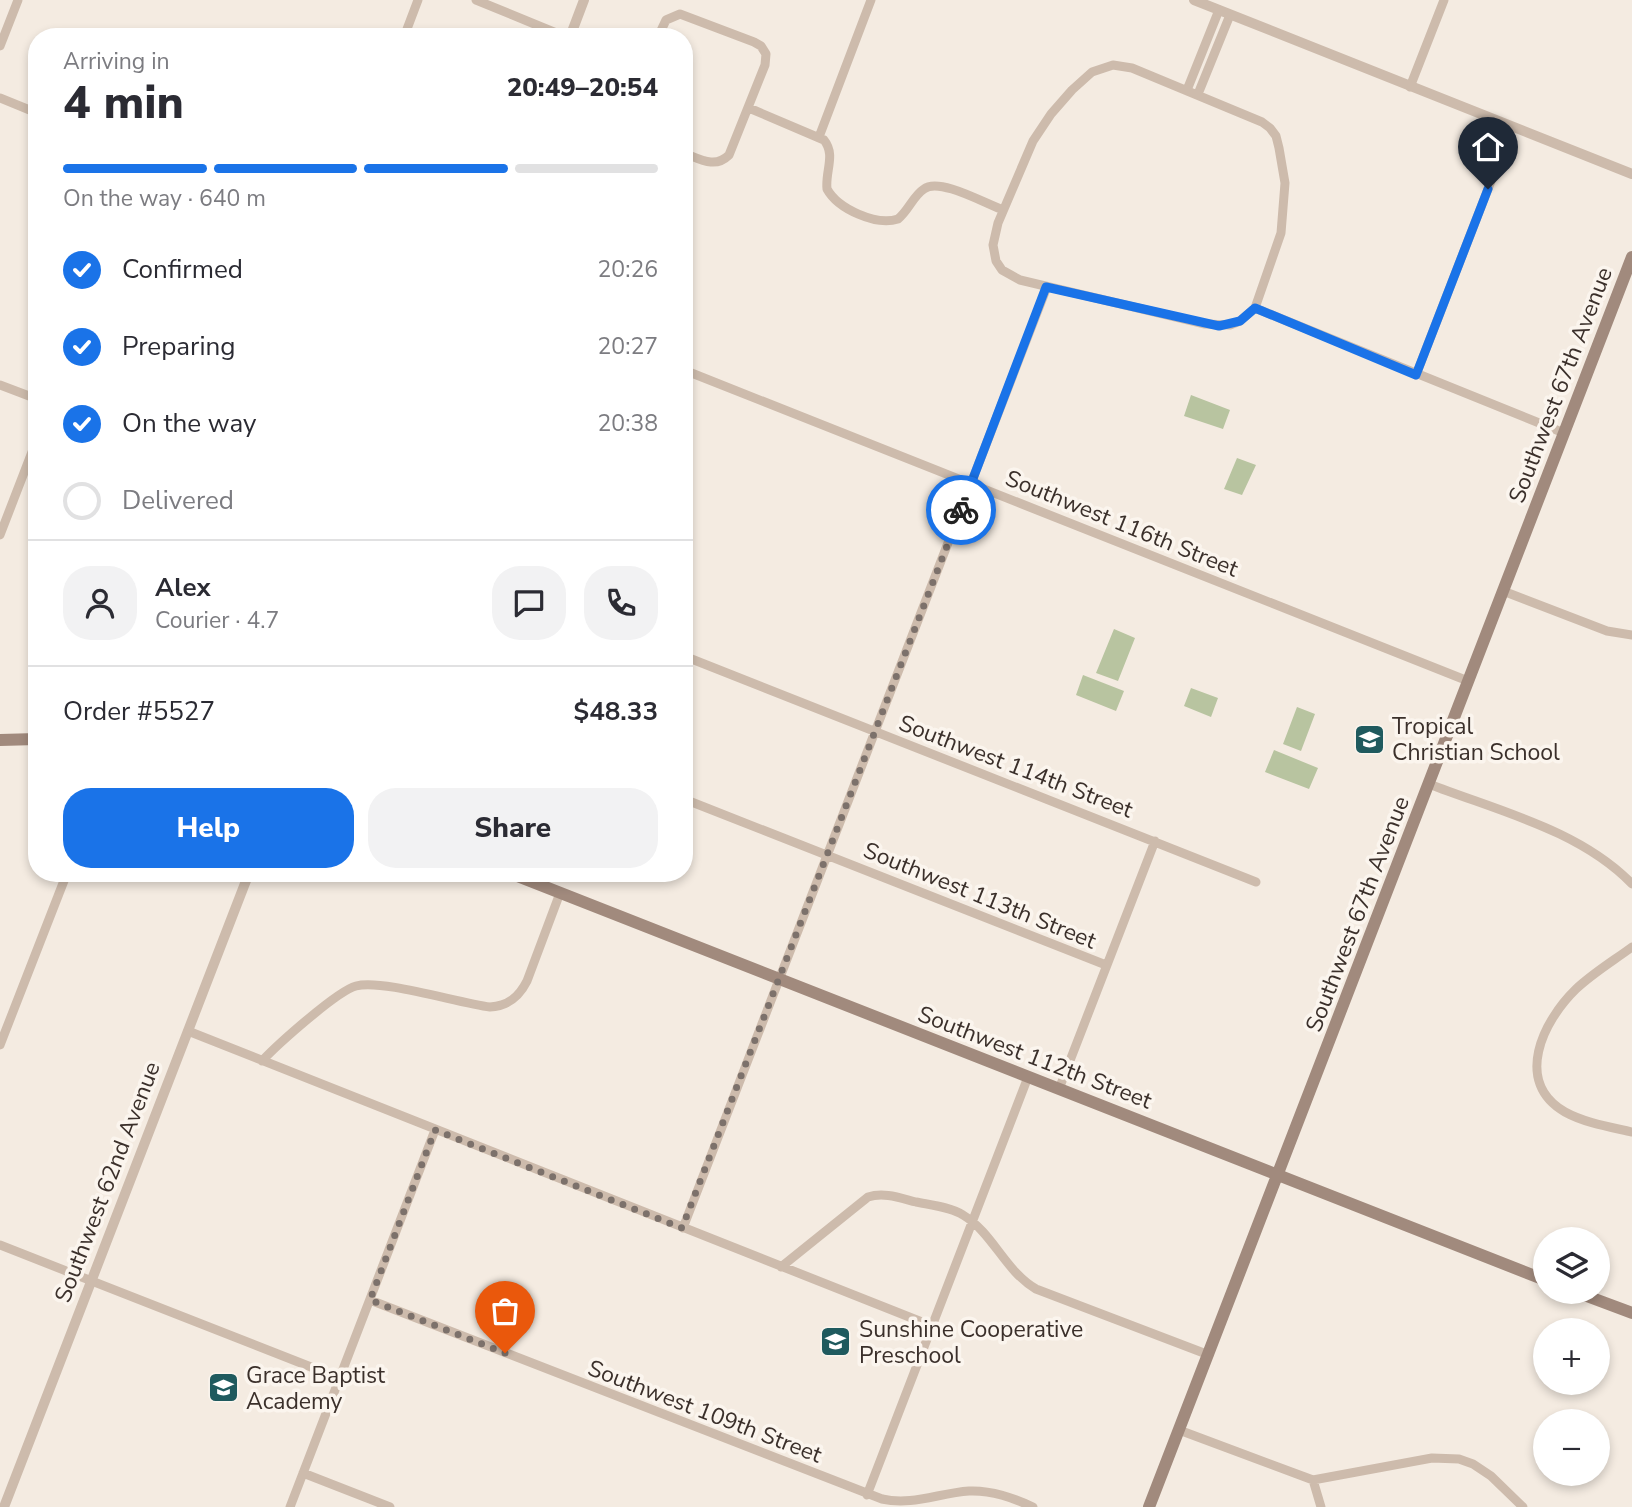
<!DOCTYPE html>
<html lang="en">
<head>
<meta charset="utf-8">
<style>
  body { margin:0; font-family:"Nunito Sans",sans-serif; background:#f2f2f3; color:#2b2b33; height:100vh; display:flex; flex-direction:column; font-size:26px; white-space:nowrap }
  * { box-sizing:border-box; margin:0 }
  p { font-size:23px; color:#7c7c81 }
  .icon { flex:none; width:38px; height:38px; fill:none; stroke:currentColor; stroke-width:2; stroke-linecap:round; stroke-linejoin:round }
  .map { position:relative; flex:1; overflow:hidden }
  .sheet { position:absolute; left:28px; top:28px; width:665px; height:854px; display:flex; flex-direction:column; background:#fff; border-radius:28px; box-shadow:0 4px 10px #0003 }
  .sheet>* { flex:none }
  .controls { position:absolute; left:1533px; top:1227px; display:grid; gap:14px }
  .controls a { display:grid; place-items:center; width:77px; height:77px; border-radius:50%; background:#fff; box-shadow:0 4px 10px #0003; font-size:35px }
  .pin { position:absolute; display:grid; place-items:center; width:60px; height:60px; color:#fff; margin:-72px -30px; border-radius:50% 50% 50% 0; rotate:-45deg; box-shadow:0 0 7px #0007 }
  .pin .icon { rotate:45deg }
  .courier { position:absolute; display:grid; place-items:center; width:70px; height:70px; margin:-35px; border:5px solid #1a73e8; border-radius:50%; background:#fff; color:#222; box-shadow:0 2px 9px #0007 }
  .head em { font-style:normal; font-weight:800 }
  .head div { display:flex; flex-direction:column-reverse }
  .head { display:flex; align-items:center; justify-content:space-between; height:119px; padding:0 35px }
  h1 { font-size:46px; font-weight:800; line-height:52px }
  .bar { display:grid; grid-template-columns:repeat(4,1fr); gap:10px 7px; align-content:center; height:84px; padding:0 35px }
  .bar i { height:9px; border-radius:5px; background:#e1e1e2 }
  .bar .selected { background:#1a73e8 }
  .bar p { grid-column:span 4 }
  .line { display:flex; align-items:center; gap:18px; padding:0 35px; border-top:2px solid #e1e1e2 }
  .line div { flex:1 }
  .round { display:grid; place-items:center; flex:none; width:74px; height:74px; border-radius:28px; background:#f2f2f3 }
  ol { padding:0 35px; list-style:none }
  li { display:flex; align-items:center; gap:21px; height:77px }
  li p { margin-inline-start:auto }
  li .icon { padding:7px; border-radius:50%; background:#1a73e8; color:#fff; stroke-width:4 }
  li:last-child { color:#7c7c81 }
  li i { width:38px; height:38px; border:4px solid #e1e1e2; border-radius:50% }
  .primary-button { display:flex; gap:14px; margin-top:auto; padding:14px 35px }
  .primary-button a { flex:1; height:80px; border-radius:28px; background:#1a73e8; color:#fff; font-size:28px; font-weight:800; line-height:80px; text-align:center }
  .primary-button a+a { background:#f2f2f3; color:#2b2b33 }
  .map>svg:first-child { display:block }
  .green { fill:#b8c4a0 }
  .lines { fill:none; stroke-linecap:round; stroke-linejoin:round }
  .minor { stroke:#cdbbac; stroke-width:9 }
  .tertiary { stroke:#cdbbac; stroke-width:10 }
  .secondary { stroke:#a18a7d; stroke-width:12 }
  .done { stroke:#7c716b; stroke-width:7; stroke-dasharray:0 12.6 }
  .route { stroke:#1a73e8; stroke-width:9 }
  .labels { text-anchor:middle; stroke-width:7; stroke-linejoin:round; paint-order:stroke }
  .street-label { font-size:23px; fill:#3b302b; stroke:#fbf5ee }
  .poi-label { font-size:23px; fill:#3b302b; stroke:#fbf5ee; text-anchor:start }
</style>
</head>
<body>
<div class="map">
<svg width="1632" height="1507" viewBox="0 0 1632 1507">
  <rect width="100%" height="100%" fill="#f4ebe1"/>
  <path class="green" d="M1191,395L1230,410L1223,429L1184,416Z
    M1237,458L1256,465L1242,495L1224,489Z
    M1114,629L1135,638L1118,681L1096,673Z
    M1083,675L1124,691L1116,711L1076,695Z
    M1191,688L1218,698L1211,717L1184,706Z
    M1297,707L1315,714L1301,751L1283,744Z
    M1274,750L1318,768L1309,789L1265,772Z"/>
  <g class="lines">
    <path class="minor" d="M476,0L566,37
      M404,37L418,0
      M579,37H589
      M658,37L666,20L680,14L754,42L761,46L766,54L765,65L729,155C715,169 700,159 684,153
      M0,46L18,0
      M1113,65L1132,68L1262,122L1270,128L1276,136L1279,148L1285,183L1281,233L1255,308L1240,321L1230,325L1205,324L1020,280L1002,270L996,261L993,245L998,223L1033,141L1051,114L1072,90L1092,72Z
      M1410,87L1444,0
      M1187,90L1219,10
      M1198,94L1230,15
      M0,98L37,113
      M749,108L824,140C836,155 825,171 827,189C838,209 876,226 898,219C909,210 913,196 924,189C939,177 986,204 1003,210
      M819,137L871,0
      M1255,308L1564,433
      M684,370L1468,681
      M1416,375L1512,127
      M0,385L37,399
      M0,535L37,439
      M1503,591L1607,631L1632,635
      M684,656L1256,882
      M1429,784C1498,811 1580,830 1632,884
      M684,799L1106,965
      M1632,947C1613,961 1593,973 1576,989C1543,1021 1513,1082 1565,1112C1585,1123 1610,1127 1632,1132
      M188,1031L932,1326
      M0,1045L67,873
      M262,1061C277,1045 337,991 356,986C382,979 458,1003 490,1007C508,1006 519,997 527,981L560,893
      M1059,1089L1155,841
      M683,1228L1047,287
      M0,1245L339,1378
      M781,1267L868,1197C884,1192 900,1198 916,1202C931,1205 951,1207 963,1215C993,1233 1005,1271 1036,1289L1209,1355
      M370,1300L882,1499C912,1506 939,1493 969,1491C992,1490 1013,1498 1033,1507
      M1179,1430L1313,1480L1432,1458L1459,1459L1473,1464L1491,1476L1523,1507
      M303,1473L390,1507
      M1313,1480L1321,1507
      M867,1495L1028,1077
      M290,1507L435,1130"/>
    <path class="tertiary" d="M1194,0L1632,174
      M570,37L584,0
      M4,1507L249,873"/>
    <path class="secondary" d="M0,740L37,739
      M510,873L1545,1280
      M1576,1292L1632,1313
      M1149,1507L1632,257"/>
  </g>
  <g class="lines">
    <path class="done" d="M505,1353L370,1300L435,1130L682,1228L961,510"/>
    <path class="route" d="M961,510L1046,287L1219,326L1240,321L1255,308L1416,375L1488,189"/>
  </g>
  <defs>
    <symbol id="school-square" viewBox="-11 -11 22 22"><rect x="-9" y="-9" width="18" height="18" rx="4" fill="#1f5a5e" stroke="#fbf5ee"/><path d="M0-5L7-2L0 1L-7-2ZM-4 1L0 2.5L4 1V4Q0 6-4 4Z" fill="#fff"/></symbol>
  </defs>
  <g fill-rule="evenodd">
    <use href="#school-square" x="1352" y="722" width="35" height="35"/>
    <use href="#school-square" x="818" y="1324" width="35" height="35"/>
    <use href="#school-square" x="206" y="1370" width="35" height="35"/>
  </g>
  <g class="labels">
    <g class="street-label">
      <text transform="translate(1560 385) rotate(-69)" y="8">Southwest 67th Avenue</text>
      <text transform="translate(1122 523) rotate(22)" y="8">Southwest 116th Street</text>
      <text transform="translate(1016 766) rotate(21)" y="8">Southwest 114th Street</text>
      <text transform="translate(980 895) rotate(22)" y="8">Southwest 113th Street</text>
      <text transform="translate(1357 914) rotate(-69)" y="8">Southwest 67th Avenue</text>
      <text transform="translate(1035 1057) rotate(21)" y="8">Southwest 112th Street</text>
      <text transform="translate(107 1182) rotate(-69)" y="8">Southwest 62nd Avenue</text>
      <text transform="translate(705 1411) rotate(21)" y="8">Southwest 109th Street</text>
    </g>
    <g class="poi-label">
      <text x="1392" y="734">Tropical<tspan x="1392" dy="26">Christian School</tspan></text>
      <text x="859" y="1337">Sunshine Cooperative<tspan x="859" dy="26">Preschool</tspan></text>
      <text x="246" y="1383">Grace Baptist<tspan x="246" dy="26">Academy</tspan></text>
    </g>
  </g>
</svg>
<div class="controls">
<a><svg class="icon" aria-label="layers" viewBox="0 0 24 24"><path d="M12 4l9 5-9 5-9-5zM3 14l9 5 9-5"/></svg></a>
<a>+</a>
<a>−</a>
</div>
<div class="pin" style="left:505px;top:1353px;background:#ea580c"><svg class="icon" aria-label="bag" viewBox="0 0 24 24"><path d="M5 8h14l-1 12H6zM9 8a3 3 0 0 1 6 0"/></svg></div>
<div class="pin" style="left:1488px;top:189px;background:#1f2937"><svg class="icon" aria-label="home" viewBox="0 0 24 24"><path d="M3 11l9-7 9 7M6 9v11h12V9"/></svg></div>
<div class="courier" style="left:961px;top:510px"><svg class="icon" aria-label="bike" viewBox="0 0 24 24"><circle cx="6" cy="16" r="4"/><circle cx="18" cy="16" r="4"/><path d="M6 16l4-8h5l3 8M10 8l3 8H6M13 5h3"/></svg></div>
<section class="sheet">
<div class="head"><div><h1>4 min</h1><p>Arriving in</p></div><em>20:49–20:54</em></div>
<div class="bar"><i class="selected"></i><i class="selected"></i><i class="selected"></i><i></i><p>On the way · 640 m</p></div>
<ol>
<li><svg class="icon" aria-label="check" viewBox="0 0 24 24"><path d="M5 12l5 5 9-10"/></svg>Confirmed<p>20:26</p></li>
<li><svg class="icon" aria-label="check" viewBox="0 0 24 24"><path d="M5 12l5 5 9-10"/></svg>Preparing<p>20:27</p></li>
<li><svg class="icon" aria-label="check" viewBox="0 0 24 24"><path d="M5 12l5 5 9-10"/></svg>On the way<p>20:38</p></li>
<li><i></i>Delivered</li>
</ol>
<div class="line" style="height:126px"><a class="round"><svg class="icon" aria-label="person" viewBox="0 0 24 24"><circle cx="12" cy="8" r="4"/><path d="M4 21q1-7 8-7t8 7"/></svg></a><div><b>Alex</b><p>Courier · 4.7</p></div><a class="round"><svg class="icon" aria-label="chat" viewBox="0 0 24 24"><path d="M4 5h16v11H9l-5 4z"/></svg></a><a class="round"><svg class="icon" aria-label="phone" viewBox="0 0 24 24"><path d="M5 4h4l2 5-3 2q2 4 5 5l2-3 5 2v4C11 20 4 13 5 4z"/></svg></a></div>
<div class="line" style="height:91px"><div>Order #5527</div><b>$48.33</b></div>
<div class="primary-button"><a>Help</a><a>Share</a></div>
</section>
</div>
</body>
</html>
